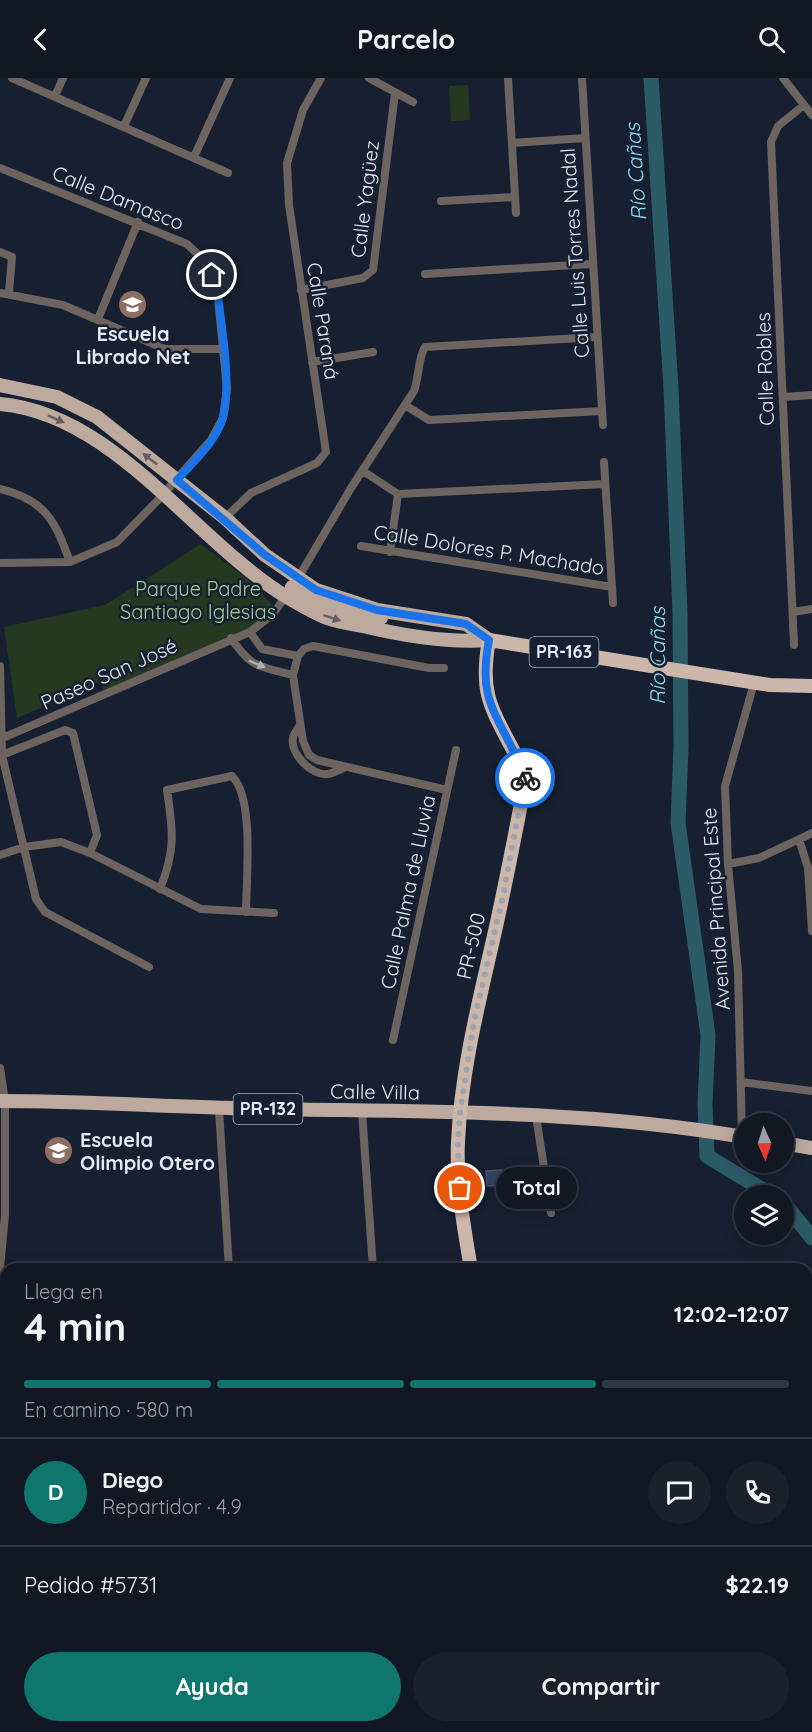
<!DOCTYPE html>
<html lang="es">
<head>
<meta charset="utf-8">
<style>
  body { margin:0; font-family:Quicksand,sans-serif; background:#1a212c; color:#f1f3f6; height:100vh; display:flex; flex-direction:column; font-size:22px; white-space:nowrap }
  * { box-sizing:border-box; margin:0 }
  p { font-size:20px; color:#9ca0a6 }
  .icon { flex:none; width:33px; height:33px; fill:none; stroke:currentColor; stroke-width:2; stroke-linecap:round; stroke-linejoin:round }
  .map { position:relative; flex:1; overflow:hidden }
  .drawer { position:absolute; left:0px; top:1185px; width:813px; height:470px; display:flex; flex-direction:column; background:#111824; border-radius:18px 18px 0 0; box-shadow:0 3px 15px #0003,0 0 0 2px #303741 }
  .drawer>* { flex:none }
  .needle { width:39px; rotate:177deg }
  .fabs { position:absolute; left:734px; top:1035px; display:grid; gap:12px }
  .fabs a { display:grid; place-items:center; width:60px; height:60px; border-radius:50%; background:#111824; box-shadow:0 3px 15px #0003,0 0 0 2px #303741; font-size:30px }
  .pin { position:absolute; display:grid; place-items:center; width:51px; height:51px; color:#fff; margin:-26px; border:3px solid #fff; border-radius:50%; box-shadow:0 2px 6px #0007 }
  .courier { position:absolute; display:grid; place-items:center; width:60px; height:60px; margin:-30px; border:4px solid #1a73e8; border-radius:50%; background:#fff; color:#222; box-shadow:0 2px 8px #0007 }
  .bubble { position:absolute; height:42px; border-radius:21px; background:#111824; box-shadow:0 3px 15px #0003,0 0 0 2px #303741; font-size:20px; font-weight:700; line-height:42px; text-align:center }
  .summary em { font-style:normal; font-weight:700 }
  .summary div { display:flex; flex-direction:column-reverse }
  .summary { display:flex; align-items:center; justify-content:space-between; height:102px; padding:0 24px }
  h1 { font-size:39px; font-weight:700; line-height:45px }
  .bar { display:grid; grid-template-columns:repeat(4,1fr); gap:9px 6px; align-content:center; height:72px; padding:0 24px }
  .bar i { height:8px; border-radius:4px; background:#303741 }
  .bar .selected { background:#0f766e }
  .bar p { grid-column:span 4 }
  .line { display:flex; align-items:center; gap:15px; padding:0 24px; border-top:2px solid #303741 }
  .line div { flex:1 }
  .round { display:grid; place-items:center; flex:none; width:63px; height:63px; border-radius:32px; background:#1a212c }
  .primary-button { display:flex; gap:12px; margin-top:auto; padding:12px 24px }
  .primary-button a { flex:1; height:69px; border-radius:36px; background:#0f766e; color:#fff; font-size:24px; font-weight:700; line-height:69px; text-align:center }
  .primary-button a+a { background:#1a212c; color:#f1f3f6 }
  header { display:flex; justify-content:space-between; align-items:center; height:78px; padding:0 24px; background:#111824; font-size:27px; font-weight:700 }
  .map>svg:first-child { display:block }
  .green { fill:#253920 }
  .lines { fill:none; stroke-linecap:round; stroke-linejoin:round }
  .river { stroke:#2c5b68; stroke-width:15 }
  .building { fill:#31425f; stroke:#4b5568; stroke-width:1.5 }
  .minor { stroke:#6e645f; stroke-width:8 }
  .primary { stroke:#bda99e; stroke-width:14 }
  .trunk { stroke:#cdb6aa; stroke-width:14 }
  .oneway { fill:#625e62 }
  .oneway2 { fill:#afaeb2 }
  .done { stroke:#9ca4b1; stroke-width:6; stroke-dasharray:0 10.8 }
  .route { stroke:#1a73e8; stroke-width:8 }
  .labels { text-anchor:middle; stroke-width:5; stroke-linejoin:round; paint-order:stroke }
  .shield { fill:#172030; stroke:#a6aebb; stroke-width:1.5 }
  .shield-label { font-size:18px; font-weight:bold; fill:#e4ebf6 }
  .street-label { font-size:20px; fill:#e4ebf6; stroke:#172030 }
  .poi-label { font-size:20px; font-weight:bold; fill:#e4ebf6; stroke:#172030 }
  .park-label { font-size:20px; fill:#a2cd98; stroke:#172030 }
  .water-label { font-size:21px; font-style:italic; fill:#8cdcf5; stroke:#172030 }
</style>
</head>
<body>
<header><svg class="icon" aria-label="back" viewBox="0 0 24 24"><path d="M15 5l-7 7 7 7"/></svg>Parcelo<svg class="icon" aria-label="search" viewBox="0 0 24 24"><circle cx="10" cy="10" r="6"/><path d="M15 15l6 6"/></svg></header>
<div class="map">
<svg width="812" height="1654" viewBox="0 0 812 1654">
  <rect width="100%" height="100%" fill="#172030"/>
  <path class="green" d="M468,7L470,42L451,43L449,8Z
    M201,466L251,504L273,528L271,535L259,546L104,613L101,604L17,640L4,549L105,527Z"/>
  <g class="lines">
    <path class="river" d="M651,0L671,310L680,535L681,669L678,745L708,957L705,1026L707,1078L773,1118
      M783,1124L812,1160
      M807,1600L812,1587
      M770,1648V1654"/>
  </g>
  <path class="building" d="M502,1092L503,1107L487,1108L486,1093Z"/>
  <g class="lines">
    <path class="minor" d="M12,0L228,95
      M369,0L413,24
      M508,0L516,135
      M582,0L603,347
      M783,0L812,37
      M55,18L63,0
      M124,48L146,0
      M512,65L585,60
      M194,79L230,0
      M0,90L187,166L207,185L217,210L227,311L223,340L211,362L160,420L117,464L70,484L0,485
      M441,123L515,119
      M0,174L12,179L9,215
      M425,196L591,186
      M301,212L363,200L373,192L395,15
      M0,215L63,227L165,271H223
      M98,241L138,144
      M312,284L373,274
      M783,319L812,317
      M405,327L429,342L602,333
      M604,384L613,525
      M363,393L398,416L605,406
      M0,411C45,422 55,442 70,484
      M225,440L251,415L317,385L326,374L289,127L287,85L303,32L321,0
      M361,468L612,509
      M390,474L398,416
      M297,502L351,410L414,313C419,299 418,280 425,269L597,259
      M793,534L812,531
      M250,554L262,571L298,578
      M231,560C252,591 259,588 293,597
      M794,567L771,64L778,48L804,27
      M0,588L2,677L36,821L45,834L149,889
      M444,590H429L313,568L304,571L298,578L293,597L303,663L309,677L317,682L447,712
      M300,647C298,651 293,656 293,660C290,676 312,698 327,696C333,696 340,691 346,689
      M0,661L250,554L273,536L288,515
      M2,677L65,652L73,655L97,757L90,775
      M799,761L808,790L812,853
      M0,777L24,769L61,764L90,775L201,831L274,835
      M728,786L759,780L812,755
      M160,811C176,771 173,753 167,712L232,698C255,721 246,802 246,834
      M393,962L456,672
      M0,990L5,1023V1137L0,1190
      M741,1004L812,1013
      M219,1031L229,1191
      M362,1033L373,1191
      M536,1038L551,1135
      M742,1059L738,893L728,786L725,708L754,605
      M0,1417L6,1410
      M0,1519L6,1523
      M0,1534L6,1527
      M0,1649L6,1642
      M76,1654L81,1648"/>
    <path class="primary" d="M0,307L57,319L97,339L225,440L265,477L316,512L377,532L466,546L489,562
      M0,326C115,336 194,463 287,519C299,526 314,535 327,540C338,544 351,546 363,548C404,558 447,565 489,562
      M292,509L329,527L381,540
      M0,1023C91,1023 182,1030 273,1031C430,1034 589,1032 744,1059
      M783,1065L812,1070
      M0,1333L6,1339
      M281,1648L286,1654"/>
    <path class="trunk" d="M471,1191C464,1150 456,1106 458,1064C461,995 478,928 493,862C505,810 515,757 525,705C525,691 518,682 512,670C489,627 480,612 489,562L770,607L812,608
      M565,1648L566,1654"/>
  </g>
  <defs><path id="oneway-solid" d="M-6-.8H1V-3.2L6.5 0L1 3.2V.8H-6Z" transform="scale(1.5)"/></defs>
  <g class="oneway">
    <use href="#oneway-solid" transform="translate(56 341) rotate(24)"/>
    <use href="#oneway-solid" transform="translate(150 381) rotate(-142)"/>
    <use href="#oneway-solid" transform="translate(332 540) rotate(18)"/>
  </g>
  <use class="oneway2" href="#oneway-solid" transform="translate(257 586) rotate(23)"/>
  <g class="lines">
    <path class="done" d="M460,1110L458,1067L460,1035L474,943L503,818L525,700"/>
    <path class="route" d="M212,197L217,210C221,246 232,304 223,339C217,363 193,384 177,402L265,477L316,512L377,532L466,546L489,562C480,610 488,624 510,666C515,677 523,688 525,700"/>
  </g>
  <defs>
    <symbol id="school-disc" viewBox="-11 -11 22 22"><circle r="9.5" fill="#8d6e63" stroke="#172030"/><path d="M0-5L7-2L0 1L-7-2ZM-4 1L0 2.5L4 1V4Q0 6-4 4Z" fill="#fff"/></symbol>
  </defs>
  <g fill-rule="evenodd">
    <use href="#school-disc" x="116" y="210" width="33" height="33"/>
    <use href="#school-disc" x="42" y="1056" width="33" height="33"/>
  </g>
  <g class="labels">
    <g class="shield">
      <rect x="529.5" y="559" width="69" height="30" rx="4.5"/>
      <rect x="233.5" y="1016" width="69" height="30" rx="4.5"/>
    </g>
    <g class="shield-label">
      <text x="564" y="580">PR-163</text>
      <text x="268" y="1037">PR-132</text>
    </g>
    <g class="street-label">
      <text transform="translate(118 120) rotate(22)" y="7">Calle Damasco</text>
      <text transform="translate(365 121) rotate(-83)" y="7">Calle Yagüez</text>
      <text transform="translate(575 175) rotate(-94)" y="7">Calle Luis Torres Nadal</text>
      <text transform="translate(323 243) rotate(81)" y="7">Calle Paraná</text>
      <text transform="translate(765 291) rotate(-92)" y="7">Calle Robles</text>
      <text transform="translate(489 472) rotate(9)" y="7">Calle Dolores P. Machado</text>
      <text transform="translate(109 596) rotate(-24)" y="7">Paseo San José</text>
      <text transform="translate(408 814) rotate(-78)" y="7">Calle Palma de Lluvia</text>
      <text transform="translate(716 831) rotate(-94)" y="7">Avenida Principal Este</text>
      <text transform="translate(471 868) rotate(-77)" y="7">PR-500</text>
      <text transform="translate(375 1014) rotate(1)" y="7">Calle Villa</text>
    </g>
    <g class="poi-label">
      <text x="133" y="263">Escuela<tspan x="133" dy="23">Librado Net</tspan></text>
      <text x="80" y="1069" text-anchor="start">Escuela<tspan x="80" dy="23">Olimpio Otero</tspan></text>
    </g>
    <g class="park-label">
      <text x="198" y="518">Parque Padre<tspan x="198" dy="23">Santiago Iglesias</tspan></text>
    </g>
    <g class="water-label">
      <text transform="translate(636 94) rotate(-94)" y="7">Río Cañas</text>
      <text transform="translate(658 578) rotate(-90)" y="7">Río Cañas</text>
    </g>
  </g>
</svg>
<div class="fabs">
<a><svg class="needle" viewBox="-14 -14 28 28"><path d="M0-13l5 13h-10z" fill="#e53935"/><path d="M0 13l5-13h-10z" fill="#9ca0a6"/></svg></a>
<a><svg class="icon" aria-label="layers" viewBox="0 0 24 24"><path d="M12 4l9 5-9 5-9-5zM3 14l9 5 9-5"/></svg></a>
</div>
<div class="pin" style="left:460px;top:1110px;background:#ea580c"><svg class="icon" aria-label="bag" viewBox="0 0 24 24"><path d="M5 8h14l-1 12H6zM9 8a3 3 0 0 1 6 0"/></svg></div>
<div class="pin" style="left:212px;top:197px;background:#1f2937"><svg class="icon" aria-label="home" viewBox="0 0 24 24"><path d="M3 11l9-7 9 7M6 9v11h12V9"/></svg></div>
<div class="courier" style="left:525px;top:700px"><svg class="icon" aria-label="bike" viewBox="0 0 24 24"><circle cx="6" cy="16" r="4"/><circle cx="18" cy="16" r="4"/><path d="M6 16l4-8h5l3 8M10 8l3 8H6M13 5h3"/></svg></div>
<div class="bubble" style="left:496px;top:1089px;width:81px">Total</div>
<section class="drawer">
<div class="summary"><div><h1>4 min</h1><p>Llega en</p></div><em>12:02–12:07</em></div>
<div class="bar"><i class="selected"></i><i class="selected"></i><i class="selected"></i><i></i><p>En camino · 580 m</p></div>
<div class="line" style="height:108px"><b class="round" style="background:#0f766e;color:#fff">D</b><div><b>Diego</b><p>Repartidor · 4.9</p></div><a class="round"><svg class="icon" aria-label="chat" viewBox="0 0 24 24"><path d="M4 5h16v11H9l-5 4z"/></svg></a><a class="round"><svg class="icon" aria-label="phone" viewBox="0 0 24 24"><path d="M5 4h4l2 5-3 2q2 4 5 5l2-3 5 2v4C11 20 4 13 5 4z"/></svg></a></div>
<div class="line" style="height:78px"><div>Pedido #5731</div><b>$22.19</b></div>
<div class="primary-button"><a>Ayuda</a><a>Compartir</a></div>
</section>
</div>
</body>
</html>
